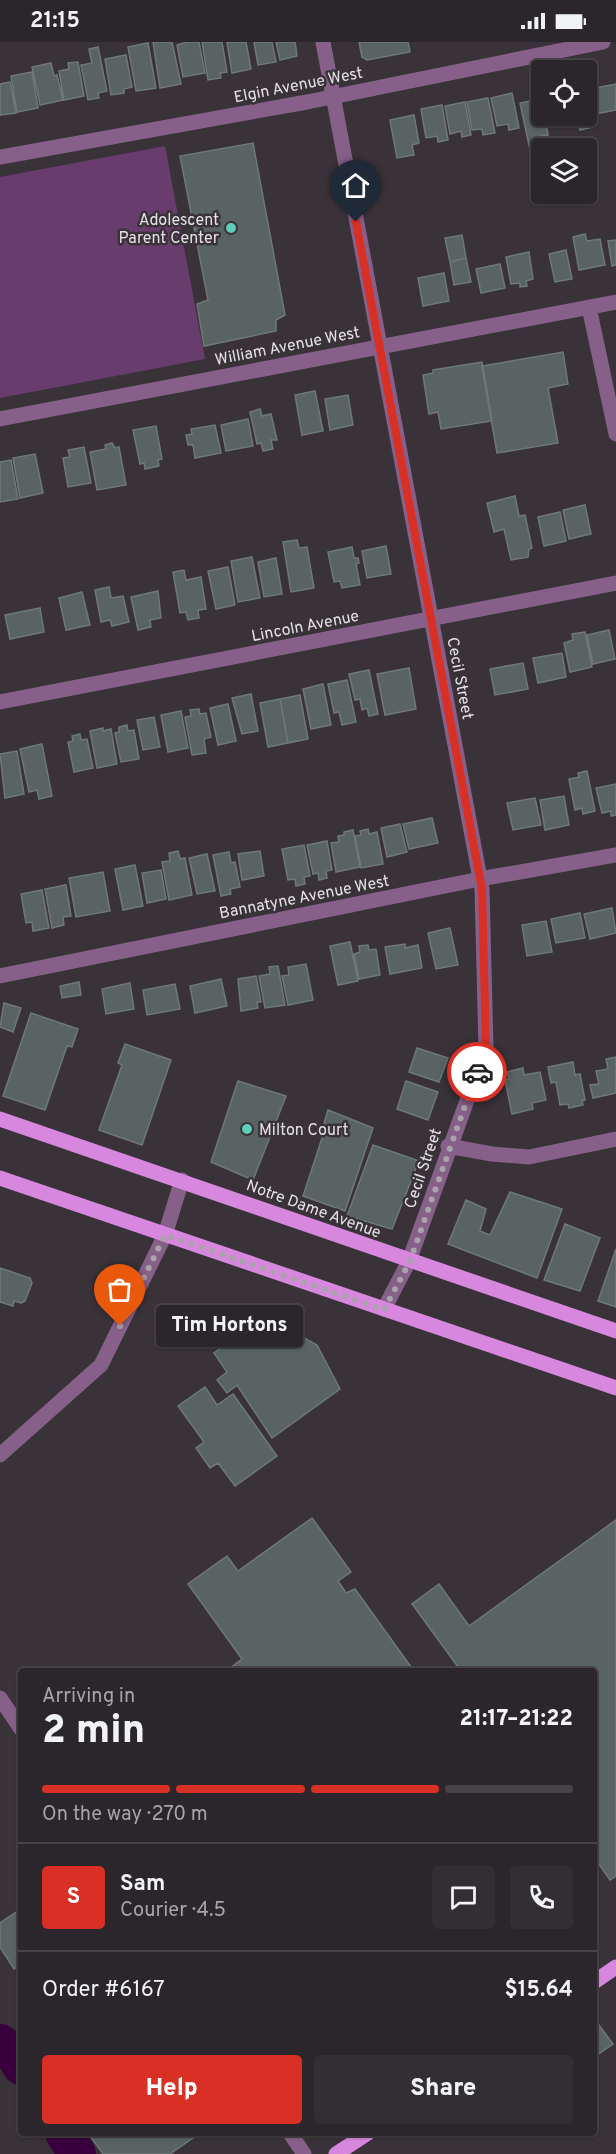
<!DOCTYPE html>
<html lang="en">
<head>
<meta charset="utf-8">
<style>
  body { margin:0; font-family:Overpass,sans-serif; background:#332e33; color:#f1f3f6; height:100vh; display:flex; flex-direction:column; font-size:22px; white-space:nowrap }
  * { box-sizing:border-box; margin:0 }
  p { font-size:20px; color:#a6a5a9 }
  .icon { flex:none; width:33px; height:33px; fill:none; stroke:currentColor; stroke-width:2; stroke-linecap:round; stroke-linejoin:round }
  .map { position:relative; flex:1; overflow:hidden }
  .side { position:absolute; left:18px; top:1626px; width:579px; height:468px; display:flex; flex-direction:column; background:#2b262b; border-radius:6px; box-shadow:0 2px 4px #0004,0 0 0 2px #474347 }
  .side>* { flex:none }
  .tools { position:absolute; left:531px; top:18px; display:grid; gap:12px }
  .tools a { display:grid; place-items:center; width:66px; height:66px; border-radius:6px; background:#2b262b; box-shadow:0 2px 4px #0004,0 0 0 2px #474347; font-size:30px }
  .pin { position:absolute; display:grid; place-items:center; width:51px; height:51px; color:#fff; margin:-62px -26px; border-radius:50% 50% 50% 0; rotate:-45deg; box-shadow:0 0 6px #0007 }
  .pin .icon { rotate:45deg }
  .courier { position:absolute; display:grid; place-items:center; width:60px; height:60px; margin:-30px; border:4px solid #d93025; border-radius:50%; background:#fff; color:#222; box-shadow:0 2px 8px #0007 }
  .bubble { position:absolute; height:42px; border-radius:6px; background:#2b262b; box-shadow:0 2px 4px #0004,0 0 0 2px #474347; font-size:20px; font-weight:800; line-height:42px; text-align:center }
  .overview em { font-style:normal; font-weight:800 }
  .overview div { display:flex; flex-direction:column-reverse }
  .overview { display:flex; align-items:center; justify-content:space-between; height:102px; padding:0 24px }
  h1 { font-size:39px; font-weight:800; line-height:45px }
  .bar { display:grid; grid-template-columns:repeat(4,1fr); gap:9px 6px; align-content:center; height:72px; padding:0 24px }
  .bar i { height:8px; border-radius:4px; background:#474347 }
  .bar .current { background:#d93025 }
  .bar p { grid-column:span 4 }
  .line { display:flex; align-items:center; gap:15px; padding:0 24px; border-top:2px solid #474347 }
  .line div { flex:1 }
  .round { display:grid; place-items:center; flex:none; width:63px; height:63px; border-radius:6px; background:#332e33 }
  .cta { display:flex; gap:12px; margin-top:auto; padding:12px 24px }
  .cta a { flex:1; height:69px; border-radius:6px; background:#d93025; color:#fff; font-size:24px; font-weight:800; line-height:69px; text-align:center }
  .cta a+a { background:#332e33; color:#f1f3f6 }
  .status { display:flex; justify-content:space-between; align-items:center; height:42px; padding:0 30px; background:#2b262b; direction:ltr }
  .status svg { height:16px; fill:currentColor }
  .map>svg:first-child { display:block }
  .green { fill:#683c6c }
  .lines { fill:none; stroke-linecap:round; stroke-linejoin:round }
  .river { stroke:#38003d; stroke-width:38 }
  .building { fill:#596462; stroke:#6e7977; stroke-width:1.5 }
  .minor { stroke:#87608a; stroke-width:15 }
  .major { stroke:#d887df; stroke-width:15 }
  .done { stroke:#a9a4a9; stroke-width:6; stroke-dasharray:0 10.8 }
  .route { stroke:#d93025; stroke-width:8 }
  .poi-dot { fill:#5cceba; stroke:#393339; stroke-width:2 }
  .labels { text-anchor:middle; stroke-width:5; stroke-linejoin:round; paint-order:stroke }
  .street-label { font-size:16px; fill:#e5e1e6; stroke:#393339 }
  .poi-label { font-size:16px; fill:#e5e1e6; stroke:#393339; text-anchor:end }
</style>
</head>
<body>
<div class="status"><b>21:15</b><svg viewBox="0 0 49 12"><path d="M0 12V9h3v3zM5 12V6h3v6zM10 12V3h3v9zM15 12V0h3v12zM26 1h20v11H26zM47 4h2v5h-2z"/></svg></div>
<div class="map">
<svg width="616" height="2112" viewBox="0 0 616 2112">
  <rect width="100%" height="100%" fill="#393339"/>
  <path class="green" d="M165,104L205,317L0,356V135Z"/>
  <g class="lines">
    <path class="river" d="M0,2001L12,2009L21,2024
      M64,2091L77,2112"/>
  </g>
  <path class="building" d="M153,0H172L181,42L160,46Z
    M187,0H199L205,31L183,35L177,3Z
    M202,0H222L227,30L220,31L221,36L208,38Z
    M227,0H246L251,27L232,31Z
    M254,0H272L276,20L258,23Z
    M276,0H295L297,14L280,18Z
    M359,0H408L410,10L367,18L362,15Z
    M148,1L156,46L136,49L128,5Z
    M98,5L107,49L98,51L99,56L88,58L81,23L92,21L89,7Z
    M126,13L132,45L124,47V51L111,53L105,17Z
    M78,20L84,54L64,58L59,29L69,27L68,21Z
    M51,21L54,34L57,33L63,58L40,63L32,25Z
    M32,30L38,66L17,70L11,34Z
    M10,40L16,71L0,73V42Z
    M616,42V68L595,72L590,47Z
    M512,51L519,86L509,88L508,82L497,84L491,56Z
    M586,52L593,85L580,88L578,80L570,82L568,74H586Z
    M488,56L495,91L483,93L482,87L472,88L467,60Z
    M541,57L542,74H545L548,93L541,94L542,115L532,117L520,61Z
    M465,60L471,93L462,95L461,89L450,92L445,64Z
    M442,63L448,98L438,100L437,94L426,96L421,67Z
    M414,73L419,101L412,103L414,113L397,116L390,78Z
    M253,101L285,273L276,278V289L204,304L197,262L208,258L180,114Z
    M585,192L587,199L600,197L605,223L579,228L573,195Z
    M462,193L466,216L450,220L445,196Z
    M616,198V223L612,224L608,199Z
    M566,208L572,237L555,240L549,212Z
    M529,210L533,237L526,239L527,244L520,245V241L511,242L506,215Z
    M466,216L471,240L454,243L450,220Z
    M500,222L505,246L481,251L476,227Z
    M444,231L449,259L423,264L418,236Z
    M563,310L568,342L548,346L558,401L497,411L482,324Z
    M482,320L492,379L441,387L438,370L429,372L423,333L433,331V328Z
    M315,349L323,389L302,393L295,353Z
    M348,353L353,383L330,388L325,357Z
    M260,367L262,374L271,372L277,398H271L273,407L263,409L261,401L257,402L250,370Z
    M248,377L253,404L226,409L221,383Z
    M215,383L221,411L195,416L193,403H188L186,393L192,392L191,387Z
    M156,384L162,417L158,418L159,424L145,427L144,421L140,422L133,388Z
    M112,401L115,406L119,405L126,443L97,448L90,410L106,407L105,403Z
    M84,405L91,441L68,445L63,416L70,415L68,408Z
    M35,412L43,451L20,456L13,416Z
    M11,418L18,457L0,460V420Z
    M515,454L519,474L525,473L532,506L529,507L528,515L511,518L504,487L494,490L487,461Z
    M585,463L591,492L569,497L563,468Z
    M560,470L566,499L544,504L538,475Z
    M297,498L299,506L307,505L314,546L291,550L283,500Z
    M386,504L391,532L367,536L362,509Z
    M352,505L354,516H358L359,521L356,522L360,543L342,546L340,539L334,540L328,510Z
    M252,515L260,556L238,560L231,519Z
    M276,516L282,552L264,555L258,520Z
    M228,525L235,563L216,567L208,529Z
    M184,528L186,538L201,535L206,567L198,568L199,576L188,578L186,570L180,571L173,530Z
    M109,545L111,556L123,554L129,580L112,584L110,578L101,580L95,548Z
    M158,549L161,576L150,578L151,585L138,588L131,555Z
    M82,550L90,583L66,588L59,556Z
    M40,566L44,590L10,597L5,573Z
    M609,588L615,617L593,622L587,593Z
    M585,590L592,625L570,630L564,601L573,598L572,592Z
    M562,611L566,635L538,641L533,616Z
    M523,621L528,647L495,653L490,627Z
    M409,626L416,667L385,673L377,632Z
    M369,628L378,672L369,674L367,666L362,668L360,657L355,658L349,632Z
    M347,638L356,680L342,683L339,670L334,671L328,642Z
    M323,642L331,683L311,687L303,647Z
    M251,652L258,689L242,692L232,656Z
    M300,653L308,697L288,701L280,657Z
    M280,657L288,701L268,705L260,661Z
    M228,662L236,699L218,703L210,666Z
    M199,667L200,672L206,671L211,695L204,697L206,711L192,713L185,675L191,674L190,668Z
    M181,669L188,706L168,710L161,673Z
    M154,675L160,705L143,708L137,678Z
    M127,683L128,689L134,688L139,717L121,720L115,691L119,690V685Z
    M103,686V689L111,687L117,722L97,726L90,689Z
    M80,692L81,698L87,697L93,726L74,730L68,700L73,699L72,694Z
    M42,702L52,754L39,757L37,748L29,750L20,707Z
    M17,709L24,752L5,756L0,712Z
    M587,729L595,769L583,772L582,766L575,768L569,737L579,735L578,731Z
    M616,742V773L611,774V769L602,771L596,746Z
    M564,754L569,783L545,788L540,758Z
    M535,756L541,783L513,788L507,761Z
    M432,776L438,801L409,807L403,782Z
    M400,782L407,810L387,815L381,786Z
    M368,787L369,792L377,790L383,822L361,826L355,794L361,793L360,789Z
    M353,788L360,825L336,830L331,801L339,800L338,794L344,793V790Z
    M327,799L332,828L326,829L327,836L319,838L318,831L313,832L307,803Z
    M304,803L310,834L304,835L305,842L296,844L295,837L288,838L282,807Z
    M178,809L180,817L185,816L192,853L169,858L162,820L170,819L169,811Z
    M260,809L264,834L242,838L238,812Z
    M229,810L231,821L235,820L240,845L230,847L231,852L221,854L213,813Z
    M207,812L215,849L197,852L189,816Z
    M135,823L143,864L123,868L115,827Z
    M161,828L166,857L147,861L142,831Z
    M103,830L110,869L76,875L69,836Z
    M66,843L71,874L63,875L64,883L52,886L45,847Z
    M42,848L49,886L33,889L32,880L26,881L21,852Z
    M612,866L616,891L590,897L584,872Z
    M580,871L585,896L556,901L551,877Z
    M546,879L552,910L527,914L522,883Z
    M450,886L458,923L436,927L428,891Z
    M350,900L358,939L338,943L330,904Z
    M405,902V906L418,903L422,926L390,932L385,905Z
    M368,903L369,908L376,907L380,933L359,937L354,912L360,910L359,904Z
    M306,922L313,958L288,963L282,934L289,933L288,925Z
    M278,924L285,963L265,966L259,934L270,932L269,925Z
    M256,934L261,960H257L258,966L241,969L238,937Z
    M221,937L227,964L195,971L190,944Z
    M79,940L81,953L62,956L60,944Z
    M130,941L134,967L106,972L102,947Z
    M175,942L180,967L147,973L143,948Z
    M4,961L21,966L13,990L0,985Z
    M31,971L78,987L72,1005L67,1004L45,1068L3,1054Z
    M125,1002L171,1018L142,1103L99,1088L122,1023L118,1021Z
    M417,1006L448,1016L439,1040L409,1030Z
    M616,1015V1051L593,1056L590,1043L599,1042L596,1029L608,1027L606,1017Z
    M573,1020L575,1033L580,1032L585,1058L582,1059L583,1063L569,1066L568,1062L560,1063L556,1040L551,1041L548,1025Z
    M523,1026L524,1033L540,1030L546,1058L532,1061L533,1067L512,1072L505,1038L509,1037L507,1030Z
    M238,1039L286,1054L253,1138L211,1120Z
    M406,1039L438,1050L428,1078L397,1067Z
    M328,1068L373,1086L345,1169L303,1154L324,1090L322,1088Z
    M373,1103L419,1119L392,1187L347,1174Z
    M510,1150L562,1167L537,1236L448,1202L466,1158L486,1167L480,1189L490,1193Z
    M565,1182L600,1196L580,1249L544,1238Z
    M616,1207V1265L598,1259Z
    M0,1226L30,1236L32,1241L25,1259L21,1261L14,1259L13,1264L0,1260Z
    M270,1277L317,1303L340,1347L272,1396L237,1343L227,1351L217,1338L227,1330L214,1311L241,1292L243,1296Z
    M205,1345L217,1363L233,1352L277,1414L235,1444L218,1421L210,1426L196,1406L204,1400L178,1364Z
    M312,1476L351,1530L338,1539L346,1551L355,1547L414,1629H226L242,1617L188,1542L227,1514L238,1529Z
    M616,1478V1834L610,1838L594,1815V1629H461L412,1562L439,1542L469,1584Z
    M21,1867V1922L14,1927L0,1905V1881Z
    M596,1979L613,2002L594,2015V1980Z
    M88,2091H200L170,2112H103Z"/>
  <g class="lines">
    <path class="minor" d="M323,0L482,847L486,1006L409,1219L384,1267
      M0,115L307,60L603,0
      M589,265L616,392
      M0,377L616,260
      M0,660L616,541
      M0,934L480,837L616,813
      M448,1104L492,1112L529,1115L616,1097
      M0,1413L101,1323L165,1193L182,1138
      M0,1656L21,1687
      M290,2091L304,2112"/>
    <path class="major" d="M0,1077L616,1289
      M0,1136L616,1346
      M594,1940L616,1925
      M336,2112L368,2091"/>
  </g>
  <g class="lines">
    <path class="done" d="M120,1284L165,1193L384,1268L410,1219L477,1030"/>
    <path class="route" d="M356,180L482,847L486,1006L477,1030"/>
  </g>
  <g class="poi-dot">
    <circle cx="231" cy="186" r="6"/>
    <circle cx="247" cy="1087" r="6"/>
  </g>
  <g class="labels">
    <g class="street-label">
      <text transform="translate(298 42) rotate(-11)" y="6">Elgin Avenue West</text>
      <text transform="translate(287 303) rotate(-11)" y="6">William Avenue West</text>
      <text transform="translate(305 583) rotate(-11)" y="6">Lincoln Avenue</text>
      <text transform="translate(461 636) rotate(79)" y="6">Cecil Street</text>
      <text transform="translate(304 854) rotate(-11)" y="6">Bannatyne Avenue West</text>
      <text transform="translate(422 1126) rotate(-71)" y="6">Cecil Street</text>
      <text transform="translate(314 1166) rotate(20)" y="6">Notre Dame Avenue</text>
    </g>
    <g class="poi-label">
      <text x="219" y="183">Adolescent<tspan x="219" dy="18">Parent Center</tspan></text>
      <text x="259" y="1093" text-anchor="start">Milton Court</text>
    </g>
  </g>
</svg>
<div class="tools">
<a><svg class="icon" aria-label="locate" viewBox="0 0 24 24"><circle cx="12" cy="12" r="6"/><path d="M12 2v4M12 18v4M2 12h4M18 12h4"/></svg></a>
<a><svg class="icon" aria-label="layers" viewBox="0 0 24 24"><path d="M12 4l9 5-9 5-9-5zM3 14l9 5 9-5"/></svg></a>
</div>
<div class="pin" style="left:120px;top:1284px;background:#ea580c"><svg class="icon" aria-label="bag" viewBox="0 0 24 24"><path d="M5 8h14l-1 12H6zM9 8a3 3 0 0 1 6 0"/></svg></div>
<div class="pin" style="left:356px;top:180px;background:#1f2937"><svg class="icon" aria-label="home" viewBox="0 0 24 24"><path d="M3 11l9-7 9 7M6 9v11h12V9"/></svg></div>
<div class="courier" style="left:477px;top:1030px"><svg class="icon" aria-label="car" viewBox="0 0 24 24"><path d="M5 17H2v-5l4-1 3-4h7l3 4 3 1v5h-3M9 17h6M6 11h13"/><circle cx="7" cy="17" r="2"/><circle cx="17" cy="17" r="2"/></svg></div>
<div class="bubble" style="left:156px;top:1263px;width:147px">Tim Hortons</div>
<section class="side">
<div class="overview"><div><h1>2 min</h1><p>Arriving in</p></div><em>21:17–21:22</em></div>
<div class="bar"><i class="current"></i><i class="current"></i><i class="current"></i><i></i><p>On the way · 270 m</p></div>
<div class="line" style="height:108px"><b class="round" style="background:#d93025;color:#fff">S</b><div><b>Sam</b><p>Courier · 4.5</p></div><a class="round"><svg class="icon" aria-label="chat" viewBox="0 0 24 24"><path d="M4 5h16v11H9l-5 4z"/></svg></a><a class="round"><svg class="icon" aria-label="phone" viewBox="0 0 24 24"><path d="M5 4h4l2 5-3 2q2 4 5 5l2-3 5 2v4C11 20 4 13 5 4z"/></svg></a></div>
<div class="line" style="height:78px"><div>Order #6167</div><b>$15.64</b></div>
<div class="cta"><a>Help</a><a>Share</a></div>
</section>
</div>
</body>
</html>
